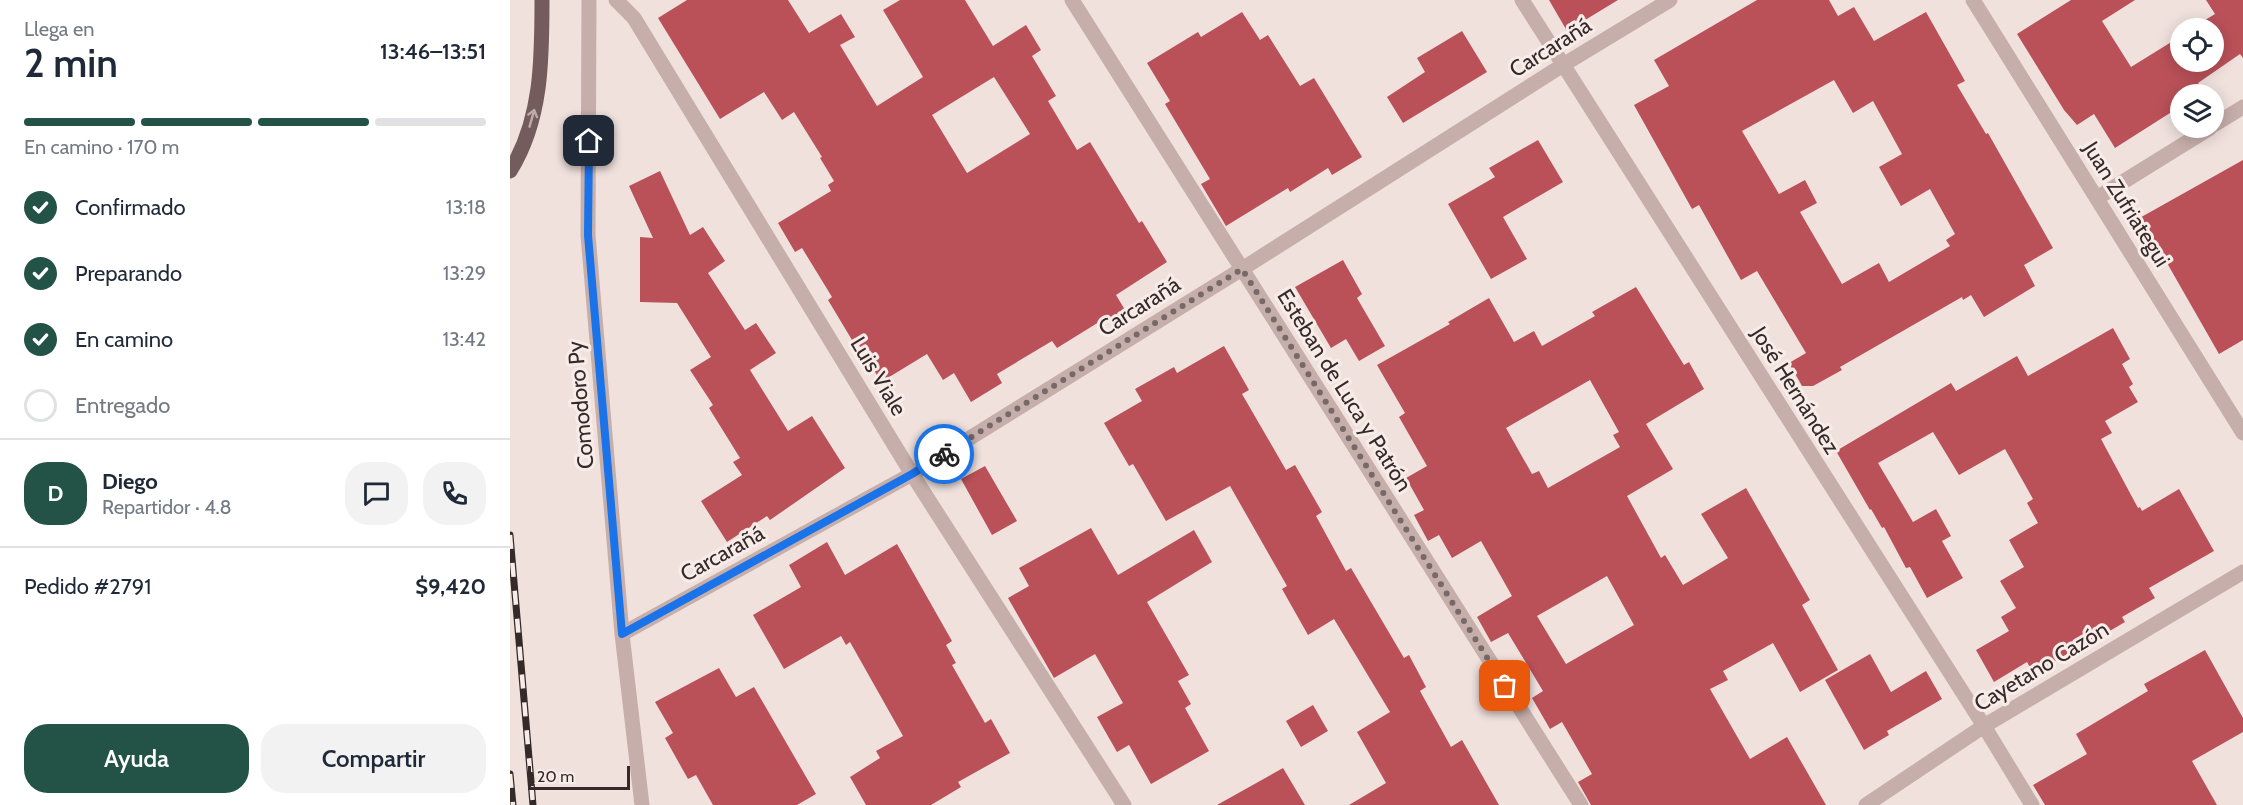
<!DOCTYPE html>
<html lang="es">
<head>
<meta charset="utf-8">
<style>
  body { margin:0; font-family:Cabin,sans-serif; background:#f2f2f3; color:#1f2937; height:100vh; display:flex; flex-direction:column; font-size:22px; white-space:nowrap }
  * { box-sizing:border-box; margin:0 }
  p { font-size:20px; color:#747a83 }
  .icon { flex:none; width:33px; height:33px; fill:none; stroke:currentColor; stroke-width:2; stroke-linecap:round; stroke-linejoin:round }
  .map { position:relative; flex:1; overflow:hidden }
  .side { display:flex; flex-direction:column; background:#fff; width:510px }
  .side>* { flex:none }
  .controls { position:absolute; left:1660px; top:18px; display:grid; gap:12px }
  .controls a { display:grid; place-items:center; width:54px; height:54px; border-radius:50%; background:#fff; box-shadow:0 3px 15px #0003; font-size:30px }
  .scale { position:absolute; left:18px; bottom:15px; width:102px; box-sizing:border-box; padding-left:6px; border:3px solid #352929; border-top:0; font-size:16px; line-height:21px; white-space:nowrap; color:#352929; -webkit-text-stroke:4px #f8ece9; paint-order:stroke }
  .pin { position:absolute; display:grid; place-items:center; width:51px; height:51px; color:#fff; margin:-26px; border-radius:12px; box-shadow:0 3px 9px #0006 }
  .courier { position:absolute; display:grid; place-items:center; width:60px; height:60px; margin:-30px; border:4px solid #1a73e8; border-radius:50%; background:#fff; color:#222; box-shadow:0 2px 8px #0007 }
  .head em { font-style:normal; font-weight:600 }
  .head div { display:flex; flex-direction:column-reverse }
  .head { display:flex; align-items:center; justify-content:space-between; height:102px; padding:0 24px }
  h1 { font-size:39px; font-weight:600; line-height:45px }
  .bar { display:grid; grid-template-columns:repeat(4,1fr); gap:9px 6px; align-content:center; height:72px; padding:0 24px }
  .bar i { height:8px; border-radius:4px; background:#e0e1e3 }
  .bar .on { background:#235246 }
  .bar p { grid-column:span 4 }
  .line { display:flex; align-items:center; gap:15px; padding:0 24px; border-top:2px solid #e0e1e3 }
  .line div { flex:1 }
  .round { display:grid; place-items:center; flex:none; width:63px; height:63px; border-radius:24px; background:#f2f2f3 }
  ol { padding:0 24px; list-style:none }
  li { display:flex; align-items:center; gap:18px; height:66px }
  li p { margin-inline-start:auto }
  li .icon { padding:6px; border-radius:50%; background:#235246; color:#fff; stroke-width:4 }
  li:last-child { color:#747a83 }
  li i { width:33px; height:33px; border:3px solid #e0e1e3; border-radius:50% }
  .button { display:flex; gap:12px; margin-top:auto; padding:12px 24px }
  .button a { flex:1; height:69px; border-radius:24px; background:#235246; color:#fff; font-size:24px; font-weight:600; line-height:69px; text-align:center }
  .button a+a { background:#f2f2f3; color:#1f2937 }
  main { display:flex; flex:1; min-height:0 }
  .map>svg:first-child { display:block }
  .building { fill:#ba5159; fill-rule:evenodd }
  .lines { fill:none; stroke-linecap:round; stroke-linejoin:round }
  .minor { stroke:#c6aeaa; stroke-width:15 }
  .major { stroke:#755c5c; stroke-width:15 }
  .rail-casing { stroke:#352929; stroke-width:7 }
  .rail { stroke:#f8ece9; stroke-width:4.5; stroke-dasharray:14; stroke-linecap:butt }
  .oneway { stroke:#bdabaa }
  .done { stroke:#766968; stroke-width:6; stroke-dasharray:0 10.8 }
  .route { stroke:#1a73e8; stroke-width:8 }
  .labels { text-anchor:middle; stroke-width:6; stroke-linejoin:round; paint-order:stroke }
  .street-label { font-size:22px; fill:#352929; stroke:#f8ece9 }
</style>
</head>
<body>
<main>
<section class="side">
<div class="head"><div><h1>2 min</h1><p>Llega en</p></div><em>13:46–13:51</em></div>
<div class="bar"><i class="on"></i><i class="on"></i><i class="on"></i><i></i><p>En camino · 170 m</p></div>
<ol>
<li><svg class="icon" aria-label="check" viewBox="0 0 24 24"><path d="M5 12l5 5 9-10"/></svg>Confirmado<p>13:18</p></li>
<li><svg class="icon" aria-label="check" viewBox="0 0 24 24"><path d="M5 12l5 5 9-10"/></svg>Preparando<p>13:29</p></li>
<li><svg class="icon" aria-label="check" viewBox="0 0 24 24"><path d="M5 12l5 5 9-10"/></svg>En camino<p>13:42</p></li>
<li><i></i>Entregado</li>
</ol>
<div class="line" style="height:108px"><b class="round" style="background:#235246;color:#fff">D</b><div><b>Diego</b><p>Repartidor · 4.8</p></div><a class="round"><svg class="icon" aria-label="chat" viewBox="0 0 24 24"><path d="M4 5h16v11H9l-5 4z"/></svg></a><a class="round"><svg class="icon" aria-label="phone" viewBox="0 0 24 24"><path d="M5 4h4l2 5-3 2q2 4 5 5l2-3 5 2v4C11 20 4 13 5 4z"/></svg></a></div>
<div class="line" style="height:78px"><div>Pedido #2791</div><b>$9,420</b></div>
<div class="button"><a>Ayuda</a><a>Compartir</a></div>
</section>
<div class="map">
<svg width="1733" height="805" viewBox="0 0 1733 805">
  <rect width="100%" height="100%" fill="#f0e1dd"/>
  <path class="building" d="M177,0H278L299,33L331,14L345,37L330,45L367,106L413,77L373,10L390,0H455L483,46L516,25L531,50L522,56L546,96L538,101L567,150L580,142L629,223L632,221L657,262L606,295L615,310L591,324L589,322L547,348L542,341L487,374L492,383L461,402L444,373L433,380L417,354L371,382L345,338L342,340L318,300L322,297L292,248L285,252L268,223L321,191L318,185L324,181L310,158L312,157L284,112L272,120L254,92L210,119L148,18ZM484,77L520,134L457,173L422,115Z
    M1039,0H1108L1057,31Z
    M1247,0H1319L1328,16L1344,7L1364,41L1416,12L1455,81L1447,85L1476,134L1478,133L1543,248L1514,265L1525,286L1474,317L1461,295L1453,300L1452,297L1330,367L1332,370L1303,386H1292L1279,363L1296,353L1247,271L1231,280L1189,205L1182,209L1124,105L1159,86L1144,60ZM1324,80L1343,113L1363,101L1392,154L1369,167L1391,206L1420,189L1445,234L1436,240L1440,246L1379,282L1369,263L1332,284L1290,212L1307,203L1295,180L1269,194L1232,131Z
    M1561,0H1625L1592,21L1621,67L1671,36V62H1704V28H1682L1705,14L1696,0H1733V58L1730,54L1688,83L1696,94H1671V106L1605,148L1584,114L1567,125L1554,110L1507,34Z
    M732,12L750,40L758,35L790,86L804,78L852,157L822,175L818,168L780,192L778,188L716,226L691,184L700,179L655,104L660,101L637,63L688,32L691,37Z
    M952,31L977,72L893,123L877,97L915,72L907,58Z
    M1028,140L1053,182L993,217L1017,259L981,279L938,204L985,177L979,168Z
    M1733,160V340L1709,354L1653,256L1648,259L1626,220Z
    M150,171L180,235L193,227L215,261L198,273L235,330L246,323L266,353L240,370L278,431L302,416L335,468L260,520L257,516L217,542L191,501L232,475L223,462L230,458L199,408L203,405L180,370L201,357L167,303L130,302V237L143,238L119,186Z
    M833,260L852,294L847,298L875,346L849,361L836,339L821,348L785,287Z
    M1126,287L1174,365L1179,362L1194,389L1136,424L1163,469L1117,496L1151,558L1155,555L1173,585L1218,558L1191,514L1236,488L1300,600L1292,605L1328,670L1290,692L1263,643L1213,671L1218,680L1200,689L1240,759L1277,737L1316,805H1081L1068,782L1082,774L1052,722L1040,729L1022,698L1033,691L998,633L981,642L967,617L1002,596L971,541L942,558L929,535L918,541L904,515L914,510L896,478L917,466L889,417L895,413L867,365L940,324L938,322L979,298L1004,342L1024,331L1032,346L1085,316L1082,312ZM1080,380L1109,432L1103,435L1110,447L1038,488L1029,471L1022,474L996,428ZM1097,576L1124,625L1056,664L1027,616Z
    M1603,328L1620,359L1612,364L1623,384L1619,387L1628,402L1595,421L1602,433L1591,439L1628,508L1630,507L1632,511L1669,489L1704,551L1639,588L1645,598L1612,617L1615,622L1569,649L1568,648L1523,673L1517,662L1484,682L1466,650L1499,631L1491,617L1506,608L1490,581L1514,567L1499,540L1528,523L1517,503L1523,499L1495,449L1449,475L1423,432L1368,463L1403,522L1426,509L1441,536L1432,541L1453,578L1417,598L1400,567L1396,568L1374,527L1372,528L1361,509L1360,510L1326,451L1441,383L1446,391L1507,356L1518,376Z
    M714,346L739,390L732,394L776,470L785,465L812,512L806,516L836,571L841,568L894,658L899,655L916,687L910,691L941,747L952,740L989,805H839L876,783L847,732L880,712L824,619L798,635L772,589L777,586L720,486L656,521L623,464L619,466L594,423L632,401L625,389L664,367L667,373Z
    M475,466L507,521L482,535L451,479Z
    M581,528L608,575L684,530L702,562L637,602L679,675L668,681L681,704L675,708L699,751L641,784L619,745L607,752L587,717L613,703L585,654L544,678L498,598L519,586L509,568Z
    M317,542L335,575L387,544L442,641L436,645L446,663L442,665L475,723L481,719L500,753L448,782L451,787L421,805H356L340,777L370,758L366,751L393,736L340,642L336,645L331,636L274,669L243,615L291,587L279,565Z
    M1695,650L1733,718V732L1682,761L1707,805H1535L1523,785L1577,754L1566,734L1638,691L1634,684Z
    M1360,654L1381,692L1416,671L1432,699L1377,731L1379,735L1354,750L1315,680Z
    M209,668L226,697L244,687L306,794L287,805H203L186,775L178,779L155,738L163,733L145,702Z
    M803,705L818,731L791,747L776,721Z
    M773,768L795,805H707Z"/>
  <g class="lines">
    <path class="minor" d="M79,0L78,235L112,634L132,805
      M106,0L124,18L402,474L614,805
      M562,0L1071,805
      M1012,0L1474,726L1522,805
      M1463,0L1733,433
      M1704,125L1733,107
      M1587,198L1700,128
      M112,634L402,474L732,269L1053,65L1160,0
      M1356,805L1474,726L1733,572"/>
    <path class="major" d="M0,171C32,120 32,59 32,0"/>
    <defs>
      <path id="rail" d="M0,535L23,805
        M0,774L3,805"/>
    </defs>
    <use href="#rail" class="rail-casing"/>
    <use href="#rail" class="rail"/>
  </g>
  <defs><path id="oneway-shaft" d="M-6 0H5M1.5-3L5.5 0L1.5 3" fill="none" stroke-width="1.6" stroke-linecap="round" stroke-linejoin="round" transform="scale(1.5)"/></defs>
  <use class="oneway" href="#oneway-shaft" transform="translate(22 118) rotate(-74)"/>
  <g class="lines">
    <path class="done" d="M434,454L732,269L995,686"/>
    <path class="route" d="M79,141L78,235L112,634L402,474L434,454"/>
  </g>
  <g class="labels">
    <g class="street-label">
      <text transform="translate(1040 47) rotate(-32)" y="8">Carcarañá</text>
      <text transform="translate(1617 204) rotate(58)" y="8">Juan Zufriategui</text>
      <text transform="translate(629 306) rotate(-32)" y="8">Carcarañá</text>
      <text transform="translate(369 376) rotate(59)" y="8">Luis Viale</text>
      <text transform="translate(835 390) rotate(58)" y="8">Esteban de Luca y Patrón</text>
      <text transform="translate(1286 390) rotate(58)" y="8">José Hernández</text>
      <text transform="translate(70 405) rotate(-95)" y="8">Comodoro Py</text>
      <text transform="translate(212 553) rotate(-29)" y="8">Carcarañá</text>
      <text transform="translate(1531 666) rotate(-31)" y="8">Cayetano Cazón</text>
    </g>
  </g>
</svg>
<div class="controls">
<a><svg class="icon" aria-label="locate" viewBox="0 0 24 24"><circle cx="12" cy="12" r="6"/><path d="M12 2v4M12 18v4M2 12h4M18 12h4"/></svg></a>
<a><svg class="icon" aria-label="layers" viewBox="0 0 24 24"><path d="M12 4l9 5-9 5-9-5zM3 14l9 5 9-5"/></svg></a>
</div>
<div class="scale">20 m</div>
<div class="pin" style="left:995px;top:686px;background:#ea580c"><svg class="icon" aria-label="bag" viewBox="0 0 24 24"><path d="M5 8h14l-1 12H6zM9 8a3 3 0 0 1 6 0"/></svg></div>
<div class="pin" style="left:79px;top:141px;background:#1f2937"><svg class="icon" aria-label="home" viewBox="0 0 24 24"><path d="M3 11l9-7 9 7M6 9v11h12V9"/></svg></div>
<div class="courier" style="left:434px;top:454px"><svg class="icon" aria-label="bike" viewBox="0 0 24 24"><circle cx="6" cy="16" r="4"/><circle cx="18" cy="16" r="4"/><path d="M6 16l4-8h5l3 8M10 8l3 8H6M13 5h3"/></svg></div>
</div>
</main>
</body>
</html>
